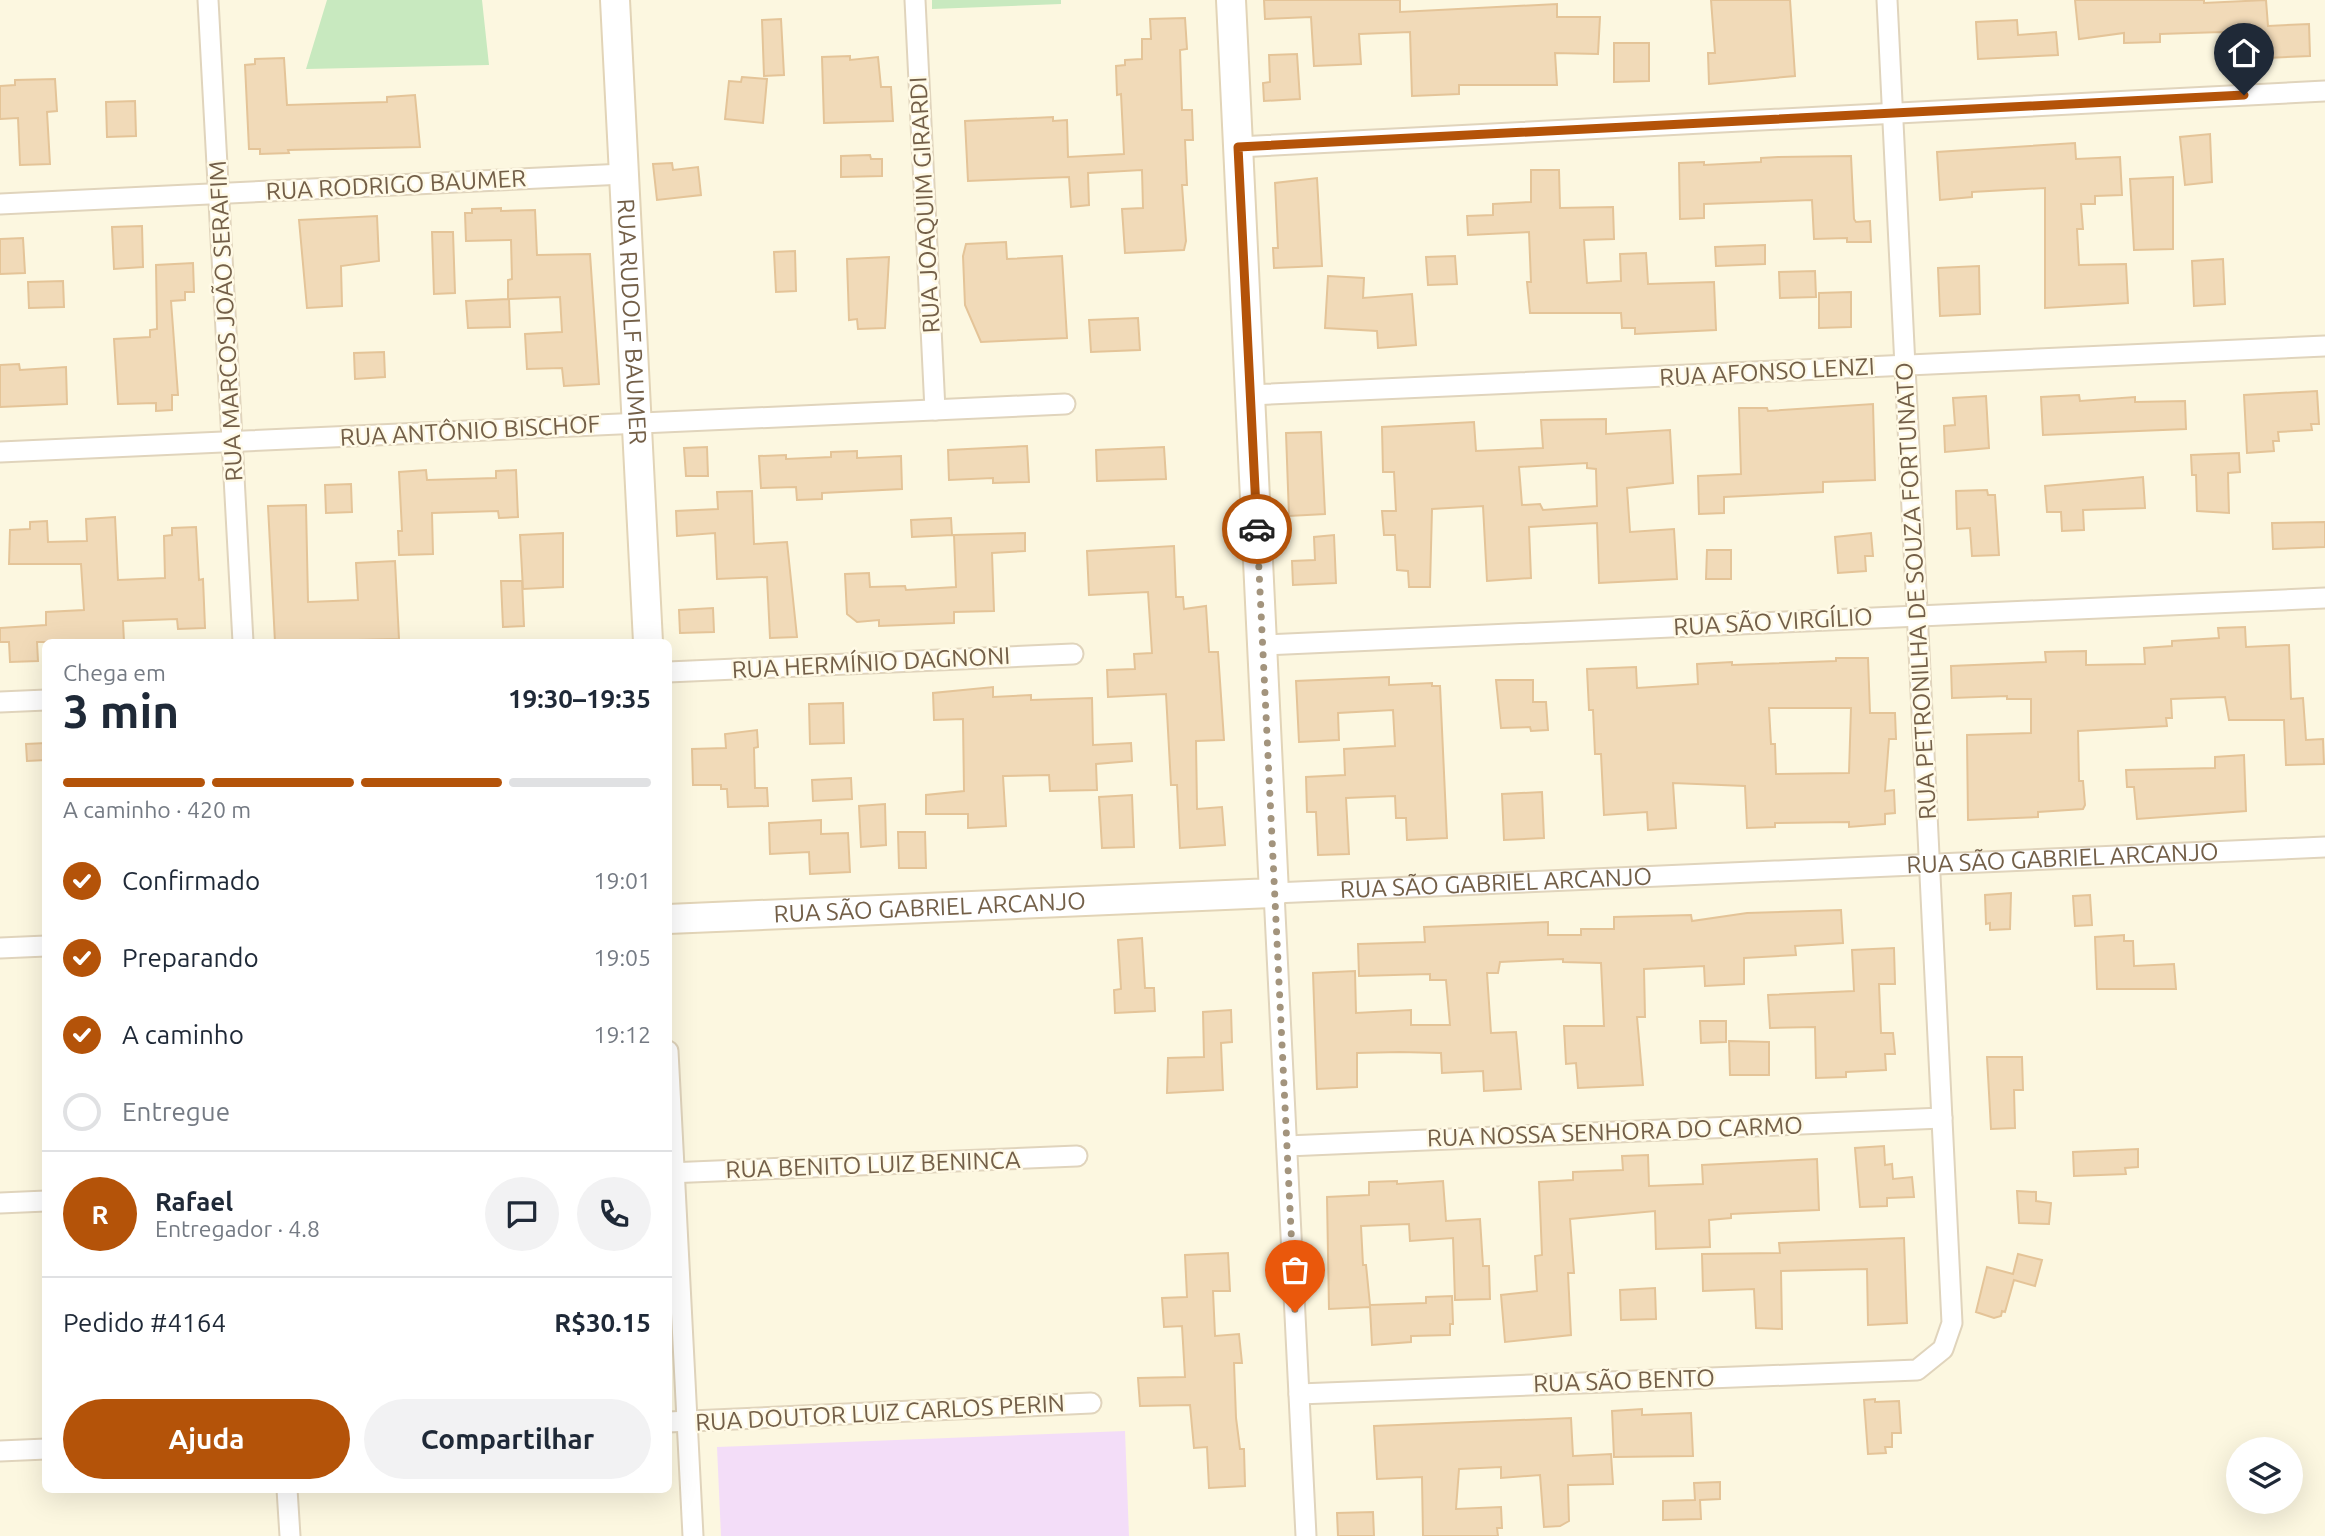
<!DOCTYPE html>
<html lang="pt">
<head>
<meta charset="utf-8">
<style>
  body { margin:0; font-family:Ubuntu,sans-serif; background:#f2f2f3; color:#1f2937; height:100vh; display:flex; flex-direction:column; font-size:26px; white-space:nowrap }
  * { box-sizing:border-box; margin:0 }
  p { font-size:23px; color:#747a83 }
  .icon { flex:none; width:38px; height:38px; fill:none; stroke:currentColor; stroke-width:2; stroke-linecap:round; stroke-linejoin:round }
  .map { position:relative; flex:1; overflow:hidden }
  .drawer { position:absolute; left:42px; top:639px; width:630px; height:854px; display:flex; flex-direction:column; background:#fff; border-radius:10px; box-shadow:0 7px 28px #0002 }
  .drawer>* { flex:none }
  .fabs { position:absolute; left:2226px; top:1437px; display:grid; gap:14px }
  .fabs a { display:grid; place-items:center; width:77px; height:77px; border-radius:50%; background:#fff; box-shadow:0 7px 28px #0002; font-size:35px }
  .pin { position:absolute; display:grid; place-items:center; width:60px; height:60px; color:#fff; margin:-72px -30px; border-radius:50% 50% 50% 0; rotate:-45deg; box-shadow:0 0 7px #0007 }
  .pin .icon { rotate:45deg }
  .courier { position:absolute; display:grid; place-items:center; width:70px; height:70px; margin:-35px; border:5px solid #b45309; border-radius:50%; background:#fff; color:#222; box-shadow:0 2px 9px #0007 }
  .summary em { font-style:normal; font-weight:600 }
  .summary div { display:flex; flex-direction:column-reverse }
  .summary { display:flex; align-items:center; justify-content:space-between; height:119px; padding:0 21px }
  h1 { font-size:46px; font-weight:600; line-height:52px }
  .bar { display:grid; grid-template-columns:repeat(4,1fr); gap:10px 7px; align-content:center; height:84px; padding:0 21px }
  .bar i { height:9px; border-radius:5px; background:#e0e1e3 }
  .bar .selected { background:#b45309 }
  .bar p { grid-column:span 4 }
  .line { display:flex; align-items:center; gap:18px; padding:0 21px; border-top:2px solid #e0e1e3 }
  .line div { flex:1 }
  .round { display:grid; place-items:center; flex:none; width:74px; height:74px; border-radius:37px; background:#f2f2f3 }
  ol { padding:0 21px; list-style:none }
  li { display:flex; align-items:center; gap:21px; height:77px }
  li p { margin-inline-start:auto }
  li .icon { padding:7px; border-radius:50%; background:#b45309; color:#fff; stroke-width:4 }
  li:last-child { color:#747a83 }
  li i { width:38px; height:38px; border:4px solid #e0e1e3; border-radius:50% }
  .cta { display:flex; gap:14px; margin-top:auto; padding:14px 21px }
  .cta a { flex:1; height:80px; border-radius:42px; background:#b45309; color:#fff; font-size:28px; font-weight:600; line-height:80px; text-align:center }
  .cta a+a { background:#f2f2f3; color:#1f2937 }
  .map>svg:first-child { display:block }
  .education { fill:#f3ddf8 }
  .green { fill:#c8e9bf }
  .building { fill:#f1dab8; stroke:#e4c498; stroke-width:2; fill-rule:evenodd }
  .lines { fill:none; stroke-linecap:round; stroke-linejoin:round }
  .street-casing { stroke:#e0d4bc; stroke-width:23 }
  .secondary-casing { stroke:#e2d4b7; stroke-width:32 }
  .street { stroke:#fff; stroke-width:19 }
  .secondary { stroke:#fff; stroke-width:28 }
  .done { stroke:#a3947d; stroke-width:7; stroke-dasharray:0 12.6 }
  .route { stroke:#b45309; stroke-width:9 }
  .labels { text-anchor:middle; stroke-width:5; stroke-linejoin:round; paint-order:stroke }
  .street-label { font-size:24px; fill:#735f48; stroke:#fffae6 }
</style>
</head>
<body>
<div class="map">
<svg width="2325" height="1536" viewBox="0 0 2325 1536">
  <rect width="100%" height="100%" fill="#fcf7e0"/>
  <path class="education" d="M1125,1431L1129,1536H721L717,1447Z"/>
  <path class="green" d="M327,0H482L489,65L306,69Z
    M932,0H1061V4L932,9Z"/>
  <path class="building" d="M1264,0H1400V12L1557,4V17H1600L1598,54L1555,53L1557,85H1459V94L1412,96L1410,32L1359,34L1361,64L1314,66L1311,17L1265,19Z
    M1711,0H1790L1795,76L1709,84L1708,53H1715Z
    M2075,0H2204V3L2266,0L2268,26L2309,24L2310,56L2224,60L2222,32L2160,34V42L2124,43V33L2079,39Z
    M1185,18L1187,49L1180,50L1182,110H1192L1193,140H1185L1187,185H1182L1186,241L1184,250L1125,253L1122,209L1143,208L1142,170L1088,173L1089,205L1071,207L1069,177L968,181L965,121L1053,117V121L1067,120L1068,157L1124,154L1121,94L1117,95L1116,66L1125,65V60L1142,59V39H1151L1150,19Z
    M781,19L784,75L764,76L762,20Z
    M2017,20L2018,35L2056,32L2058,55L1978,59L1976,22Z
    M1614,43H1649V81L1614,82Z
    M1297,54L1300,99L1264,101L1263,83L1270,82L1269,55Z
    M850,56V60L878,57L881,87H891L893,121L824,123L822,57Z
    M284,58L287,105L387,102V97L415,95L420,147L288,150L289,153L260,154V149H249L245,65L255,64V59Z
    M742,77L767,79L763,123L725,119L729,81L741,82Z
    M55,79L57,111L47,112L50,164L20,165L18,118L0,119V86L15,85V80Z
    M135,101L136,136L107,137L106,102Z
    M2210,134L2212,182L2185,185L2180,137Z
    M2075,143L2076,159L2120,157L2122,195L2095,196V204H2081L2083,229H2077L2079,265L2126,264L2128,303L2045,308V188L1972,192V197L1940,200L1937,152Z
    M870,155L871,159H882V176L841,177V156Z
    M1851,156L1854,219L1856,222L1870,221L1871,242H1847V238L1814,239L1812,200L1704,204V218L1680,219L1679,163L1704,162V165L1761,162V158L1778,157Z
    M672,163L673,170L698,167L701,195L657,200L653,164Z
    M1531,170H1559L1560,208L1613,207L1614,239L1584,240L1587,283L1621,281L1620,254L1646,253L1648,284L1714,282L1716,330L1635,334V328H1622L1621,313H1530L1527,282H1531L1529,232L1468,235L1467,216L1493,215V204L1531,202Z
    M2173,177V249L2134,250L2130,179Z
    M1317,178L1322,266L1274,268L1273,248H1278L1275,183Z
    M501,208V211L535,210L537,255L590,254L599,384L564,386L562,368L527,369L525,334L562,332L560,297L509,299L510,327L468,328L466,301L508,299V280L512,279L511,240L466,241L465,213H472V209Z
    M377,216L379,261L341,266L342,306L307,308L299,220Z
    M142,226L143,267L114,269L112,227Z
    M432,232H453L455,293L434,294Z
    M23,238L25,273L0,274V239Z
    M1006,242L1007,259L1062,256L1067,338L981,342L965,305L963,256L966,244Z
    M1765,245V264L1716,266L1715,247Z
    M795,251L796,291L776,292L774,252Z
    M1455,256L1457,284L1428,285L1426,257Z
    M889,257L885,328L858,329L857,319L849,320L847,259Z
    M2223,259L2225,304L2194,306L2192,261Z
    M193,263L194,292H185V300L171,301L178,395H172V410L156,411V403L118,404L114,339L150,337V330L157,329L156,265Z
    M1979,266L1980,314L1940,316L1938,268Z
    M1815,271L1816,297L1780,298L1779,272Z
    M1328,276L1364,278L1363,298L1412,294L1416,345L1378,348L1377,331L1325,328Z
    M63,281L64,307L29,308L28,282Z
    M1851,292V327L1819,328V293Z
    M1138,318L1140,350L1091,352L1089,320Z
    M384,352L385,377L355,379L354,353Z
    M19,364L20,370L66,367L67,404L0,407V365Z
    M2317,391L2319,424H2311L2312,430L2278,432L2279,441H2273L2274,451L2247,453L2244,395Z
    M2079,395L2080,401L2135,397V402L2185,401L2186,429L2043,435L2041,397Z
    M1986,396L1989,448L1945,452L1944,426L1955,425L1953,398Z
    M1873,404L1875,480L1823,482V492L1724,497V513L1699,514L1698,476L1741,474L1739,408H1767L1768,411Z
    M1606,419V434L1670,430L1673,483L1627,488L1630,532L1674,529L1677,579L1599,583L1597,523L1529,527L1531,578L1487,581L1483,506L1432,509L1430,587H1409L1408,571L1397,570L1395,535H1384L1382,511H1396L1394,472H1383L1382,427L1474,422L1476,451L1543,448L1541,420ZM1587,463V468L1596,469L1597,506L1543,510L1540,504L1522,505L1519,467Z
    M1321,432L1325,514L1289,516L1286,433Z
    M1027,446L1029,482L993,483V478L949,480L948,450Z
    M707,447L708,476H686L684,448Z
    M1164,447L1166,479L1097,481L1096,450Z
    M857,451V458L901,456L902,489L822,493V499L797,500L796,487L761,488L759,456L786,455V459L831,457V452Z
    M2239,453L2240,472L2228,473L2229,513L2197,511L2196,475H2192L2191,455Z
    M426,470L427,480L496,478V471L516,470L518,517L499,518L498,511L432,513L433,554L399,555L398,531H402L399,472Z
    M2143,477L2145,508L2083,510L2084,530L2062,531L2061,512H2047L2045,486Z
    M351,484L352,512L326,513L325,485Z
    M1987,490L1988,495H1995L1999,555L1972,556L1970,528L1957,529L1956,491Z
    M752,491L754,544L787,542L797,637L770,638L767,577L717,579L715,533L677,536L676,511L718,509L717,492Z
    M306,505L308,602L358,600L356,563L395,561L399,639L275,642L268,506Z
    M115,517L118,580L165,578L164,536L172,535V528L196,527L199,580L203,579L205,628L178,629L177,619L123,621L124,642H37L38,661L10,662L9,642H0V628L46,625V612L84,610L81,564H9L10,530L30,529V522L47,521L48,542L87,541L86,519Z
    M951,518L952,535L912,537L911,520Z
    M2325,522V547L2273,549L2272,523Z
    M563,533V587L523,589L520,535Z
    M1025,533V551L992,553L994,611L954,612V623L879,626V620L857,622L847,614L845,574L869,573L870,587L905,586L906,590L956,587L954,535Z
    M1871,533L1873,556H1865L1866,571L1838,573L1835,537Z
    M1334,535L1336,583L1293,585L1292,561L1315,560L1314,537Z
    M1174,546L1176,597H1183L1184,609L1206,606L1209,652H1218L1224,740L1196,741L1197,809L1222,807L1225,845L1180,848L1177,785H1171L1166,694L1108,697L1107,670L1135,669L1134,654L1152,653L1148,592L1089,595L1087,551Z
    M1707,550H1731V579H1706Z
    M501,581H522L524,626L503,627Z
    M713,608L714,632L680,633L679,610Z
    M2245,627L2246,647L2289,645L2291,699L2303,698L2306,740L2323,739L2324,764L2286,765L2284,720H2229L2225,697L2171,699L2172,718H2166L2167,726L2078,731L2079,781H2083L2085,805L2083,809L2038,812V817L1968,820L1967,735L2031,733V699H2007V696L1952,698L1951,666L2046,662L2045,652L2086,651V665L2145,664L2144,648L2172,646V641L2219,638L2218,628Z
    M1836,658H1868L1870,713H1895L1896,739H1889L1885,791L1894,790L1895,813L1885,814V824L1849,827V822L1775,823V827L1747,828L1745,786L1673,783L1676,828L1648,830L1647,812L1604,815L1601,754H1595L1593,710H1589L1587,669L1636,667L1637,688L1698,684L1697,664L1732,662V665L1836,661ZM1769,708H1851L1849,773L1776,774L1775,744H1771Z
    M1389,677V685L1432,683V686H1440L1447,838L1407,840L1406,818H1396L1395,796L1346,798L1349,854L1318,855L1316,812H1307L1306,777L1345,775L1344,749L1395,746L1393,710L1338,713L1339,740L1299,742L1296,681Z
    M1496,680H1533V702H1546L1548,730L1531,731L1530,727L1501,728Z
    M993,687V697L1031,695V700L1092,698L1093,745L1131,743L1132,761L1096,764L1097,790L1050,791L1049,775L1003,776L1006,826L968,828V814H926V795L964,791L963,719L934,720L933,693Z
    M843,703L844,743L810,744L809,704Z
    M757,730L758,747L754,748L755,788H767L768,806L728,807L727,789H721V785H693L692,749L726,748L725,734Z
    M46,743V760L27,761L26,744Z
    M2244,755L2246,811L2137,819L2134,787H2127L2126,770L2215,768V757Z
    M851,778L852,799L813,801L812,780Z
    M1542,792L1544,838L1504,840L1502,794Z
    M1132,795L1134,847L1102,848L1099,797Z
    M885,804L886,845L861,847L859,806Z
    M821,820V834L848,833L850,872L810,874L809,852L770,854L769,823Z
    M898,832H925L926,868H899Z
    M2011,893L2010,929L1990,930V923L1986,924L1985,895Z
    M2090,895L2092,925L2075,926L2073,896Z
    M1841,910L1843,943L1795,946L1796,955L1744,958V984L1705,986L1704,966L1644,969L1645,1017H1637L1643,1085L1578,1088L1576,1063L1566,1064L1564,1026H1604L1601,963L1563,962V959L1500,962L1498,973H1487L1491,1033L1516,1032L1521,1089L1484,1091L1483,1071L1442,1073L1441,1053L1400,1052L1357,1053V1087L1317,1089L1313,973L1355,971L1356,1013L1411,1010V1025H1450L1446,980H1430V974L1359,976L1358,944L1425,942L1424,927L1548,922V935H1581V929H1614V917L1691,915L1692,921L1747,913Z
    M2124,935V941H2133L2134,966L2174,964L2176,989H2097L2095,937Z
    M1142,938L1145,988H1154L1155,1011L1115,1013L1114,990L1121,989L1118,940Z
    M1894,948L1895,984H1879L1881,1033H1893L1895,1054H1885L1886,1070L1846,1072V1077L1816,1078L1815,1027L1770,1028L1768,995L1854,991L1852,950Z
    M1231,1010L1232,1042L1221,1043L1223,1090L1167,1093L1168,1058L1204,1057L1203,1012Z
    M1700,1021H1726V1042L1701,1043Z
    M1729,1041L1769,1042V1075H1730Z
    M1987,1057H2022L2023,1090H2014L2015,1128L1991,1129Z
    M1884,1146L1885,1165L1892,1164L1893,1179L1912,1177L1914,1197L1887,1198V1206L1860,1207L1855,1148Z
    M2138,1149V1167L2125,1168L2126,1174L2074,1176L2073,1152Z
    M1648,1155L1649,1186L1703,1184L1702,1165L1817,1159L1819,1210L1731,1214V1218L1709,1220L1710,1247L1656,1249L1655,1211L1570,1219L1574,1273H1568L1571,1335L1505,1342L1501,1295L1537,1291L1535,1256L1542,1255L1539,1182L1573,1180V1172L1623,1170L1622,1156Z
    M1397,1181V1184L1443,1181L1446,1221L1480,1219L1483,1266H1489L1490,1299L1455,1300L1453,1238L1410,1241L1409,1224L1361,1226L1363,1265H1366L1370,1305L1426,1303V1297L1452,1296L1453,1324H1450V1335L1411,1336V1342L1372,1345L1370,1307L1329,1309L1327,1197L1369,1195V1182Z
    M2017,1191L2036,1192V1201L2051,1203L2049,1224L2019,1223Z
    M1904,1238L1907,1323L1868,1325L1867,1269L1781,1271L1782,1329L1756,1328L1754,1289L1703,1291L1702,1254L1780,1253L1779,1243Z
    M1228,1253L1230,1291H1213L1215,1336L1239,1334L1242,1363H1234L1236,1418L1240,1449H1244L1245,1486L1209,1488L1207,1447L1194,1448L1190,1405L1140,1406L1138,1378L1185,1377L1182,1326L1164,1327L1162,1298L1187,1297L1185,1255Z
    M2018,1254L2042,1260L2035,1286L2014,1280L2005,1312L2002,1311L2001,1316L1994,1318L1976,1312L1987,1267L2013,1274Z
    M1655,1288L1656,1319L1621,1320L1620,1290Z
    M1875,1399V1402L1899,1401L1901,1433H1892V1447H1885L1886,1453L1868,1454L1864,1400Z
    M1642,1409V1415L1691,1413L1693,1456L1614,1457L1612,1411Z
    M1571,1418L1573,1456L1611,1454L1613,1484L1568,1485L1569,1521L1560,1526L1544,1527L1540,1475L1501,1478V1467L1459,1469L1456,1509L1501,1507L1502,1528H1497L1498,1536H1423L1422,1477L1377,1479L1374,1426Z
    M1720,1482V1499L1700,1500L1701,1519L1663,1520V1501L1695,1500L1694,1483Z
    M1373,1512L1374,1536H1338L1337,1513Z"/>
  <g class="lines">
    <defs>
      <g id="street">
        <path d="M208,0L243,642"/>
        <path d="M915,0L935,410"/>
        <path d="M1238,147L2325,91"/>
        <path d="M0,204L624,174"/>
        <path d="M1250,395L2325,346"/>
        <path d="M0,452L1065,404"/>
        <path d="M1263,645L2325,598"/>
        <path d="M668,672L1073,654"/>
        <path d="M0,702L46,700"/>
        <path d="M0,948L46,946"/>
        <path d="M668,1051L693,1536"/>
        <path d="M1287,1146L1942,1118"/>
        <path d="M668,1173L1077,1156"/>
        <path d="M0,1203L46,1201"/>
        <path d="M1299,1394L1917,1370L1943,1349L1952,1323L1887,0"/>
        <path d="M668,1422L1091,1403"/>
        <path d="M0,1451L46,1449"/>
        <path d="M287,1489L290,1536"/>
        <path id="s1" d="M1306,1536L1274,893L2325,847"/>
      </g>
      <g id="secondary">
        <path id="s2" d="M615,0L648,642"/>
        <path id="s3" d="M668,919L1274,893L1231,0"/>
      </g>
    </defs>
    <use href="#street" class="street-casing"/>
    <use href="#secondary" class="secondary-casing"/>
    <use href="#street" class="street"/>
    <use href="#secondary" class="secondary"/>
  </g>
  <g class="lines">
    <path class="done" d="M1257,529L1295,1312"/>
    <path class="route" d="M1257,529L1238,147L2244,95"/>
  </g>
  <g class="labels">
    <g class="street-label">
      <text transform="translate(396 185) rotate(-3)" y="8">RUA RODRIGO BAUMER</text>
      <text transform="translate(925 205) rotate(-93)" y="8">RUA JOAQUIM GIRARDI</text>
      <text transform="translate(226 321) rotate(-93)" y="8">RUA MARCOS JOÃO SERAFIM</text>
      <text dy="8" stroke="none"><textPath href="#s2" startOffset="322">RUA RUDOLF BAUMER</textPath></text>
      <text transform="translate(1767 372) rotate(-3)" y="8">RUA AFONSO LENZI</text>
      <text transform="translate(470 431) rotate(-3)" y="8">RUA ANTÔNIO BISCHOF</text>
      <text transform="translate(1916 591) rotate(-93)" y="8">RUA PETRONILHA DE SOUZA FORTUNATO</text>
      <text transform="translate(1773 622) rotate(-3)" y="8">RUA SÃO VIRGÍLIO</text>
      <text transform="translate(871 663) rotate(-3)" y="8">RUA HERMÍNIO DAGNONI</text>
      <text dy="8" stroke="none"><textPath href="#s1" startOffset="1433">RUA SÃO GABRIEL ARCANJO</textPath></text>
      <text dy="8" stroke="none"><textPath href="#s1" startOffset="866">RUA SÃO GABRIEL ARCANJO</textPath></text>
      <text dy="8" stroke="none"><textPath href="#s3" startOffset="262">RUA SÃO GABRIEL ARCANJO</textPath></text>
      <text transform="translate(1615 1132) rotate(-2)" y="8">RUA NOSSA SENHORA DO CARMO</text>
      <text transform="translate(873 1165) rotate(-2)" y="8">RUA BENITO LUIZ BENINCA</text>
      <text transform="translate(1624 1381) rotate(-2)" y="8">RUA SÃO BENTO</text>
      <text transform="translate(880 1413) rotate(-3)" y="8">RUA DOUTOR LUIZ CARLOS PERIN</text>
    </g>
  </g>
</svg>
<div class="fabs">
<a><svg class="icon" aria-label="layers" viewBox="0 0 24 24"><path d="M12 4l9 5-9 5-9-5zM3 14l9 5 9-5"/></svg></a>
</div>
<div class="pin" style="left:1295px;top:1312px;background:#ea580c"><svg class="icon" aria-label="bag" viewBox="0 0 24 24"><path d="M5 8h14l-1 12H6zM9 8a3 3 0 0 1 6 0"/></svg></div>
<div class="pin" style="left:2244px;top:95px;background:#1f2937"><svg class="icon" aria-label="home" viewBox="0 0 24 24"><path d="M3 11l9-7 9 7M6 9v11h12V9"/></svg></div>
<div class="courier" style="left:1257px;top:529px"><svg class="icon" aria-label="car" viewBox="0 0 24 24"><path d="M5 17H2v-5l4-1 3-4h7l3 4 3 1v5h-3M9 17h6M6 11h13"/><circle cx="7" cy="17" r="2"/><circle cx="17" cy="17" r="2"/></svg></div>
<section class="drawer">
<div class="summary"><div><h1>3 min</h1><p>Chega em</p></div><em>19:30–19:35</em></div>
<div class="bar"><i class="selected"></i><i class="selected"></i><i class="selected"></i><i></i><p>A caminho · 420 m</p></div>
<ol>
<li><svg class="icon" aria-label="check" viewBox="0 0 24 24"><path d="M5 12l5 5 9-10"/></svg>Confirmado<p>19:01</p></li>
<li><svg class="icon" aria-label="check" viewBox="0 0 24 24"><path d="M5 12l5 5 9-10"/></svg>Preparando<p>19:05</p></li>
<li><svg class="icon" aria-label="check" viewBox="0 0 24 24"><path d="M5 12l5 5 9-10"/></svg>A caminho<p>19:12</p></li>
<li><i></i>Entregue</li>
</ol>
<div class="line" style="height:126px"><b class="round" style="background:#b45309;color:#fff">R</b><div><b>Rafael</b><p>Entregador · 4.8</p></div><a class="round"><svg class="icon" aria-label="chat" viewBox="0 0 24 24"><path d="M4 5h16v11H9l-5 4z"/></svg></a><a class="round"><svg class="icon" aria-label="phone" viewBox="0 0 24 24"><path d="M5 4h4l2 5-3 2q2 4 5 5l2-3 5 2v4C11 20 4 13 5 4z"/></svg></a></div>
<div class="line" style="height:91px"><div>Pedido #4164</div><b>R$30.15</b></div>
<div class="cta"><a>Ajuda</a><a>Compartilhar</a></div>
</section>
</div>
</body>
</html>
